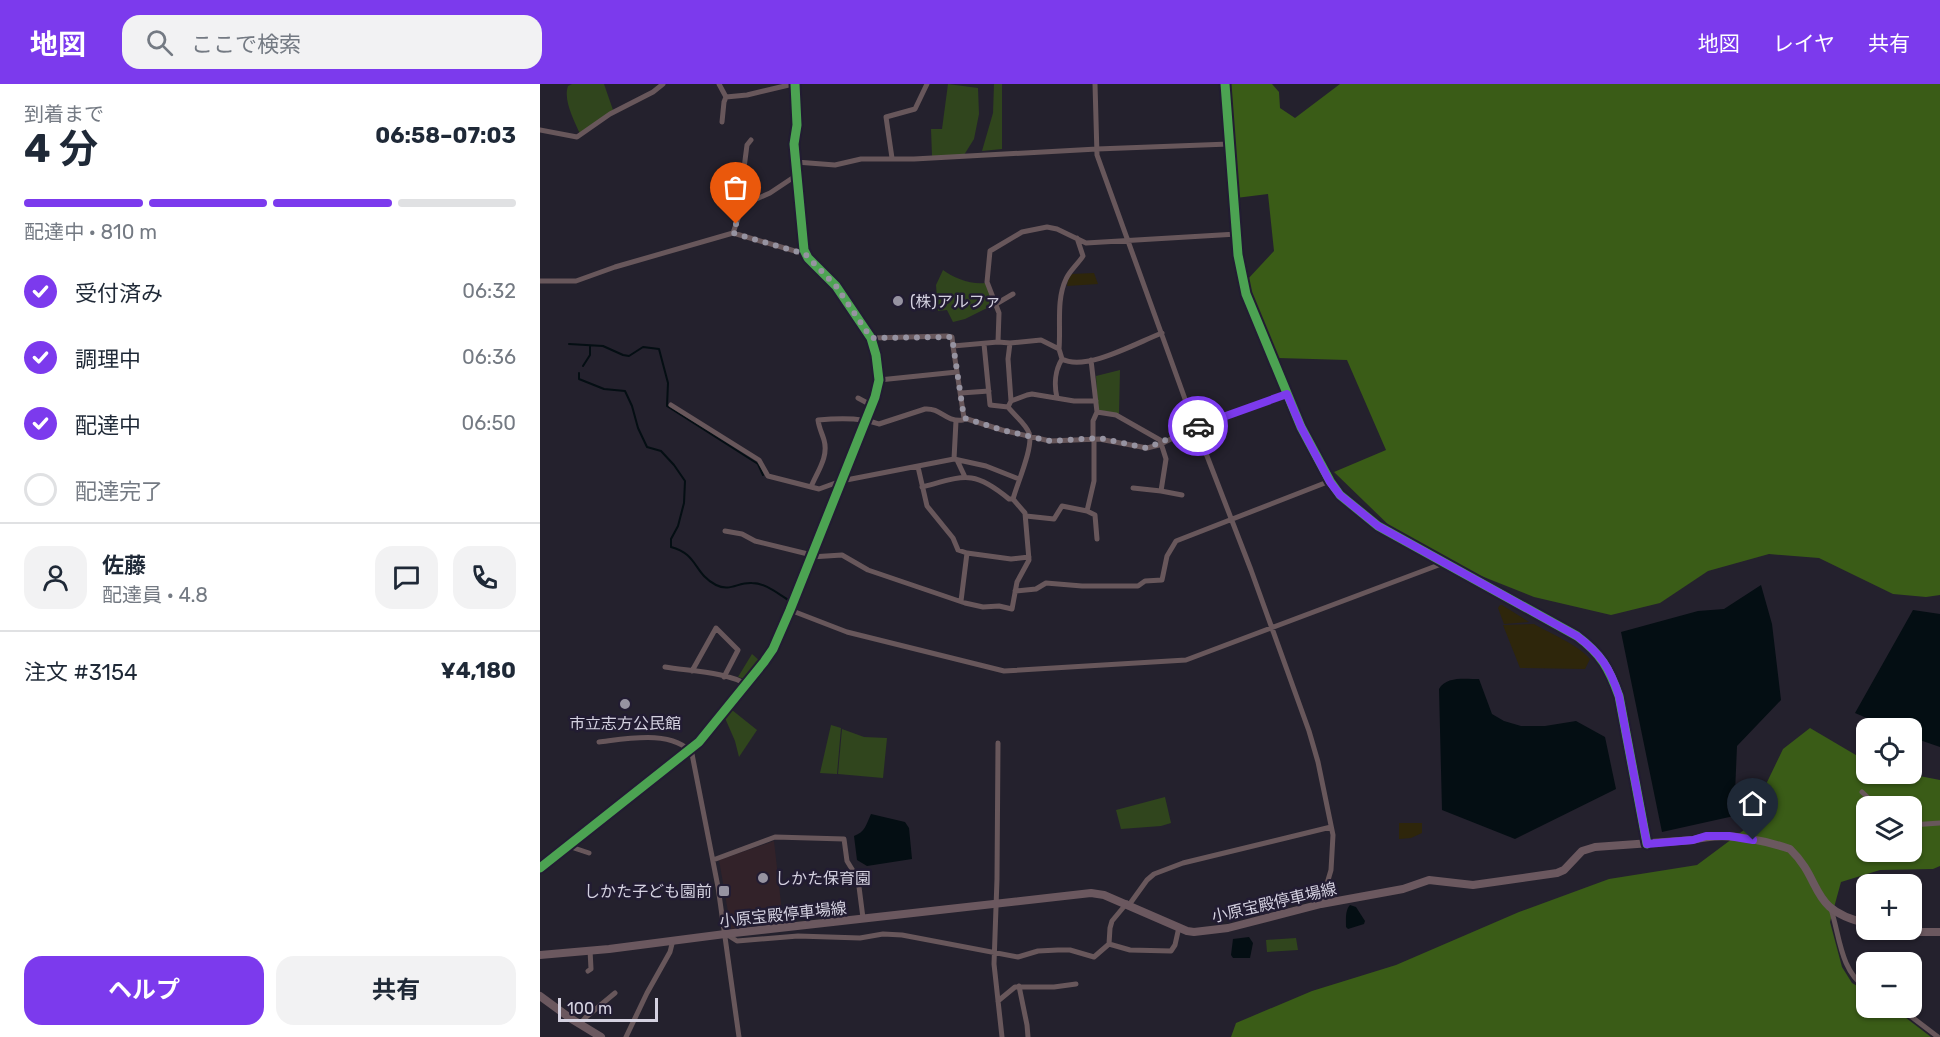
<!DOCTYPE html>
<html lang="ja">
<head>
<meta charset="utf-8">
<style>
  body { margin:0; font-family:Rubik,"Noto Sans JP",sans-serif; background:#f2f2f3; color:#1f2937; height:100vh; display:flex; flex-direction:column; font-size:22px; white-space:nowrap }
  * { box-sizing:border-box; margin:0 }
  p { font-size:20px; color:#747a83 }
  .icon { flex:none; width:33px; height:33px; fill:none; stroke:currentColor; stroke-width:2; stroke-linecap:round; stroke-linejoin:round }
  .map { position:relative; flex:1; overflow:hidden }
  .panel { display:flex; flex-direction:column; background:#fff; width:540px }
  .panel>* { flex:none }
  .fabs { position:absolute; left:1316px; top:634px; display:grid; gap:12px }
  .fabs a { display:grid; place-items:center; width:66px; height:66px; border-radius:12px; background:#fff; box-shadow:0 2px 4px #0004; font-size:30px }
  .scale { position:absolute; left:18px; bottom:15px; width:100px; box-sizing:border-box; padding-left:6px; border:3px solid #d4d1e0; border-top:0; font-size:16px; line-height:21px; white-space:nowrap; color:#d4d1e0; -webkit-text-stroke:4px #221c32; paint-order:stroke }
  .pin { position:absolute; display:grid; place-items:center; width:51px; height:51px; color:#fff; margin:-62px -26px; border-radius:50% 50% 50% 0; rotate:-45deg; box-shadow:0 0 6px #0007 }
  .pin .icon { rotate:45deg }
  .courier { position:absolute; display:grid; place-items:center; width:60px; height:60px; margin:-30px; border:4px solid #7c3aed; border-radius:50%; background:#fff; color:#222; box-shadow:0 2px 8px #0007 }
  .head em { font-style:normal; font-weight:700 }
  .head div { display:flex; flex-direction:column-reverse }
  .head { display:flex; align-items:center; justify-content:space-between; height:102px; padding:0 24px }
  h1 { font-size:39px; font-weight:700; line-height:45px }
  .bar { display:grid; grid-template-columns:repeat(4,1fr); gap:9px 6px; align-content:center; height:72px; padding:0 24px }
  .bar i { height:8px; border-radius:4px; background:#e0e1e3 }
  .bar .active { background:#7c3aed }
  .bar p { grid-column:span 4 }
  .line { display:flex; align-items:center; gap:15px; padding:0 24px; border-top:2px solid #e0e1e3 }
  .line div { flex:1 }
  .round { display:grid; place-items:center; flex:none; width:63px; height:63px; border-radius:18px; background:#f2f2f3 }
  ol { padding:0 24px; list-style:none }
  li { display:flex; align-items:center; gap:18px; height:66px }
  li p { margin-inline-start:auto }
  li .icon { padding:6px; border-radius:50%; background:#7c3aed; color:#fff; stroke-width:4 }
  li:last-child { color:#747a83 }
  li i { width:33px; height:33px; border:3px solid #e0e1e3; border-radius:50% }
  .button { display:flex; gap:12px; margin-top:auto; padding:12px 24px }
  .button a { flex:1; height:69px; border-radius:18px; background:#7c3aed; color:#fff; font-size:24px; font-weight:700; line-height:69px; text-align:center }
  .button a+a { background:#f2f2f3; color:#1f2937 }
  header { display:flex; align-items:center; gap:36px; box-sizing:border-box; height:84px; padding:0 30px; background:#7c3aed; color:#fff }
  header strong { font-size:28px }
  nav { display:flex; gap:33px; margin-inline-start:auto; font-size:21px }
  .search { width:420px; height:54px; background:#f2f2f3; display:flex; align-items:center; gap:15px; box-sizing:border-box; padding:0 21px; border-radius:18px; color:#747a83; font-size:22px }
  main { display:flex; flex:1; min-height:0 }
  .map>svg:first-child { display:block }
  .education { fill:#322229 }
  .green { fill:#30451d }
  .forest { fill:#3a5c17; fill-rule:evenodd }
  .sand { fill:#2e260b }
  .water { fill:#040e13 }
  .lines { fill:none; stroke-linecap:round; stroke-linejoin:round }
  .stream { stroke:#040e13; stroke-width:2 }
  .minor { stroke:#68575b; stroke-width:5 }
  .tertiary { stroke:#68575b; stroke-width:7 }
  .secondary { stroke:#6b585f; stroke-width:8 }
  .cycleway-casing { stroke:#221c32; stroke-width:13 }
  .cycleway { stroke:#4ca352; stroke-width:9 }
  .done { stroke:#9693a1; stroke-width:6; stroke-dasharray:0 10.8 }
  .route { stroke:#7c3aed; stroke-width:8 }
  .poi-dot { fill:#9693a1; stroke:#221c32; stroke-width:2 }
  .labels { text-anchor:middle; stroke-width:5; stroke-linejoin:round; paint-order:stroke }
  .poi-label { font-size:16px; fill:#d4d1e0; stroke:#221c32; text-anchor:start }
  .street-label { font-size:16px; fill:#d4d1e0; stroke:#221c32 }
</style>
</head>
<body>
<header>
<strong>地図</strong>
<div class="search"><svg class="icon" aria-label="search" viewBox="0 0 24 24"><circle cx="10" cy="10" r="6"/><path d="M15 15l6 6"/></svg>ここで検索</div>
<nav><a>地図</a><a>レイヤ</a><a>共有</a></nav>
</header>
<main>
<section class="panel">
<div class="head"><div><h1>4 分</h1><p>到着まで</p></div><em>06:58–07:03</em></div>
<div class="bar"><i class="active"></i><i class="active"></i><i class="active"></i><i></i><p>配達中 · 810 m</p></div>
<ol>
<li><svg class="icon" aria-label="check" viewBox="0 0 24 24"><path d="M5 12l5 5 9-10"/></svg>受付済み<p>06:32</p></li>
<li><svg class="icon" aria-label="check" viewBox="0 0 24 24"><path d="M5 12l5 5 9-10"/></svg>調理中<p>06:36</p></li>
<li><svg class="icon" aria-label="check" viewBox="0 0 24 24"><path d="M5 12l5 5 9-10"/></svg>配達中<p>06:50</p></li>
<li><i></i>配達完了</li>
</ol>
<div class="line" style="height:108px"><a class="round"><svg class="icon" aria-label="person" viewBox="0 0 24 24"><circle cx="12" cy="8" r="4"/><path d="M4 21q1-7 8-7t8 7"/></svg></a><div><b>佐藤</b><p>配達員 · 4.8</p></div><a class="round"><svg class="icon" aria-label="chat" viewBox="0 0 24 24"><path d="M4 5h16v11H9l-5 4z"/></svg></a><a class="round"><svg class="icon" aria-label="phone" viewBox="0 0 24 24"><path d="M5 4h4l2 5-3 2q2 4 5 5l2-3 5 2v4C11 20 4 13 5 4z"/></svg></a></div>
<div class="line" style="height:78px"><div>注文 #3154</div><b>¥4,180</b></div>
<div class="button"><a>ヘルプ</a><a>共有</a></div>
</section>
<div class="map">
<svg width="1400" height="953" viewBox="0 0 1400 953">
  <rect width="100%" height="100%" fill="#24212d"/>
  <path class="education" d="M234,757L243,837L191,845L179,776Z"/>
  <path class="green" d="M32,0H64L73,26L40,50C34,36 23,16 28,2Z
    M408,0L438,4L439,30L434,55L424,71L392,72L391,45H402Z
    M454,0H462V65L442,67L453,29Z
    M403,186C413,194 432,201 445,199L455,220L425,235L413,238L407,226L398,227L396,201Z
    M580,286L579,330L558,326L556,292Z
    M212,570L221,578L208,594L207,592L205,595L198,593Z
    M192,626L217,646L199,673L195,657L185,634Z
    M291,641L301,644L297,690L280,689Z
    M302,645L324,653L347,654L343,694L298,690Z
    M625,713L631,739L621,742L581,745L576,726Z
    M756,854L758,866L727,868L726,856Z"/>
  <path class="forest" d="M687,0H732L739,8L740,24L755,34L800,0H1400V511L1386,513L1353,510L1279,474L1229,470L1168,487L1120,519L1071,531L994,513L916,482L857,449L794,388L846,366L807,276L738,274L707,196L734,167L728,110L696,114Z
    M1270,644L1326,677V690H1369L1400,696V782L1393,785L1340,786L1301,798L1290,838L1302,883L1312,899L1326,907V924H1353L1391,953H691L696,939L772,907L856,881L979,828L1069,795L1157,781L1204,746L1243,665ZM1326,723H1371V768H1326Z"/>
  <path class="sand" d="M554,189L558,200L527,202L528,196L532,190Z
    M960,521H962L989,538L964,540L958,524Z
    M994,540C1011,550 1037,560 1050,575L1045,585L980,584L963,541Z
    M859,739H882V749L871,754L859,755Z"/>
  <path class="water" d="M1221,501L1232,540L1241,616L1197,662L1194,732L1122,748L1081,548L1158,527L1184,525Z
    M1373,526L1400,530V663L1371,653V645H1352L1315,629Z
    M939,595L952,630L964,637L981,642H1005L1036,637L1065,653L1076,705L975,755L902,726L899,605C906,592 925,595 939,595Z
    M331,730L365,738L369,744L372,775L327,782L317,776L314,752C325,748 326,741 331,730Z
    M810,821L816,823L825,837L824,840L808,845L806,843C806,836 805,826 810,821Z
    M709,853L713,859L710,874H693L691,871L693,855Z"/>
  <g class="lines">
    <path class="stream" d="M29,260L63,262L83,271L89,272L103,263L119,265L128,299L127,322L218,380L223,391
      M43,282L50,271V263
      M39,289V295L64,305L85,307L92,322L98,344L107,363L121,367L134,381L145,397L144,419L138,442L131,455V463C158,470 154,490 176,501C190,508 198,498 212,499C226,499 238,510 250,517"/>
    <path class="minor" d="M179,0L186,13L207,11L253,0
      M555,0L557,71L645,315L711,486L769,647L778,678L793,751L791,786L781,820
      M182,38L184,18L186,13
      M0,46L37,53L70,30L113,8L123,0
      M352,74L346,33L375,25L387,0
      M256,78L295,81L321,75H374L557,65L689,60
      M205,120L200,115L207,61L211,56
      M193,149L201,126L205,120L230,109L257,91
      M0,197H36L75,183L193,149L265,170
      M456,220L473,210
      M458,258L459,229L447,198L450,167L482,148L507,143L517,145L546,159L697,150
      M470,259L501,256L519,265L522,275C546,288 598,258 622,249
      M444,260L450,321L468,323
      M413,262L424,334
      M519,265C521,242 516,216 526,195C530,186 538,180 543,172L537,154
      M551,276L557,328L553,337V355
      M339,296L417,288
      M421,309L449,307
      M318,314L331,321
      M517,314C514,301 515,286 522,275
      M471,317L487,311L492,310L534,317H556
      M131,321L219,376L228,392L279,405L301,397L414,375L446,382L479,395
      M557,328L576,331L620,356L626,375L621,407L642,411
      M414,375L416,337
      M417,376L425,393
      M378,383L387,422L413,454L418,466L427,469L421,517
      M271,403C277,388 289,373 284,356C282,349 279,344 278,336C298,334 321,333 339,340L385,325C402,324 404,338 423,336L424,334L462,346L510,357L559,355L607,364L619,361L651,345L747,310
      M382,403C424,392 433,385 469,415H473
      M593,404L621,407
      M547,427L554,397V355
      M486,432L514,435L522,422L547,427L555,431L557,455
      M185,447L202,450L215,457L272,471
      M427,469L471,475L489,473
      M271,473L302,471L328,486L425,519L443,523L459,522L472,525L477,498L489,476L485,429L473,415C477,400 494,362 489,349C486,340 474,331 468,323L471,317L468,275L470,259L458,258L413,262L412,253L407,252L331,254
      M475,507L496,505L506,499L542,502H598L605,497L622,496L627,472L636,457L790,397
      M250,526L307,548L464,587L646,576L904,479
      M125,583C147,587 189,588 207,601
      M152,587L176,544L198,566L184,593
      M59,658C85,655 134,645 152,670L178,803L199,953
      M458,659L457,795L454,880L462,953
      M1322,708L1338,723
      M1371,741L1400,739
      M28,762L49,769
      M173,776L235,753L304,755L307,777L318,795L323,834
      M0,784L159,658L224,578L233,565L250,526L335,313L339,296L336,271L331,254L296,202L268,174L264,166L254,60L257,41L255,0
      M589,821L607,796L614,790L643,779L791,743
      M1291,825C1300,853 1300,886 1326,904
      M186,850L197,857L258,852L320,854L343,850L362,851L478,873L498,867L518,866H530L554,873L569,860L570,844L572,837L587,819
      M569,860L590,866L631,867L635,861L639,843
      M48,887L51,885L50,866
      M479,902L487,941L488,953
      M458,917L475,903H514L536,900
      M1360,924L1398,953
      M40,940L45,934L75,909
      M86,953L107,909L130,868L133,856"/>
    <path class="tertiary" d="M685,0L698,171L706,210L761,343L790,397L800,411L838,442L1037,552C1061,570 1069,584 1079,612L1107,760"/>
    <path class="secondary" d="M1363,846L1373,848H1400
      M0,871L69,865L185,850L551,809L564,811L647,847L654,848L688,844L781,820L863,805L889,796L933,801L1017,789L1024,786L1042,767L1055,763L1153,756C1184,747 1220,755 1250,765C1284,798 1268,826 1326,839
      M0,912L30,934L61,953"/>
    <defs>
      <path id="cycleway" d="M685,0L698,171L706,210L761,343L790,397L800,411L838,442L1037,552C1061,570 1069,584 1079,612L1107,760
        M0,784L159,658L224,578L233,565L250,526L335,313L339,296L336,271L331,254L296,202L268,174L264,166L254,60L257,41L255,0"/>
    </defs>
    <use href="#cycleway" class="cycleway-casing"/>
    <use href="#cycleway" class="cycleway"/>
  </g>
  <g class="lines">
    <path class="done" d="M196,140L193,149L265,170L296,202L331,254L412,253L424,334L462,346L510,357L559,354L607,364L658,342"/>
    <path class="route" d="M658,342L747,310L761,343L790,398L800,411L838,442L1037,552C1061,570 1070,584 1079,612L1107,760L1153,756L1166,752H1189L1213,756"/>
  </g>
  <g class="poi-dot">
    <circle cx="358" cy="217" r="6"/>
    <circle cx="85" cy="620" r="6"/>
    <circle cx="223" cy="794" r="6"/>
    <rect x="178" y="801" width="12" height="12" rx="3"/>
  </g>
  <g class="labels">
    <g class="poi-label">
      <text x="370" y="223">(株)アルファ</text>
      <text x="85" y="645" text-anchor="middle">市立志方公民館</text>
      <text x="235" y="800">しかた保育園</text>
      <text x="172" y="813" text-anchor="end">しかた子ども園前</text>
    </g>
    <g class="street-label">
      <text transform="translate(734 818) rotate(-13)" y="6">小原宝殿停車場線</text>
      <text transform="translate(243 830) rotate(-6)" y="6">小原宝殿停車場線</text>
    </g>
  </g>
</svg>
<div class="fabs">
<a><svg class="icon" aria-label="locate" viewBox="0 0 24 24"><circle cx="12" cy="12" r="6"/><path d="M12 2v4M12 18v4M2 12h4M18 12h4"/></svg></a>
<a><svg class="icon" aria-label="layers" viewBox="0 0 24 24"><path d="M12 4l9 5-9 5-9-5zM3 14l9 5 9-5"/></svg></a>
<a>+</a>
<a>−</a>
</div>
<div class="scale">100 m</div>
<div class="pin" style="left:196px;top:140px;background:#ea580c"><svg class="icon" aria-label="bag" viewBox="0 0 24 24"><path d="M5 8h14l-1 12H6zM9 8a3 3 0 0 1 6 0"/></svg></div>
<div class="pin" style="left:1213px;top:756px;background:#1f2937"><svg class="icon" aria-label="home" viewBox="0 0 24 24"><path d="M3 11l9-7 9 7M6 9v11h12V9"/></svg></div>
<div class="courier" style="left:658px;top:342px"><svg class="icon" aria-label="car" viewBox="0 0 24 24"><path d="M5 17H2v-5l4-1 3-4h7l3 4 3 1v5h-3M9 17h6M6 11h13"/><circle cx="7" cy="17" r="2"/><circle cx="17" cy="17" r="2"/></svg></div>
</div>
</main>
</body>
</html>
